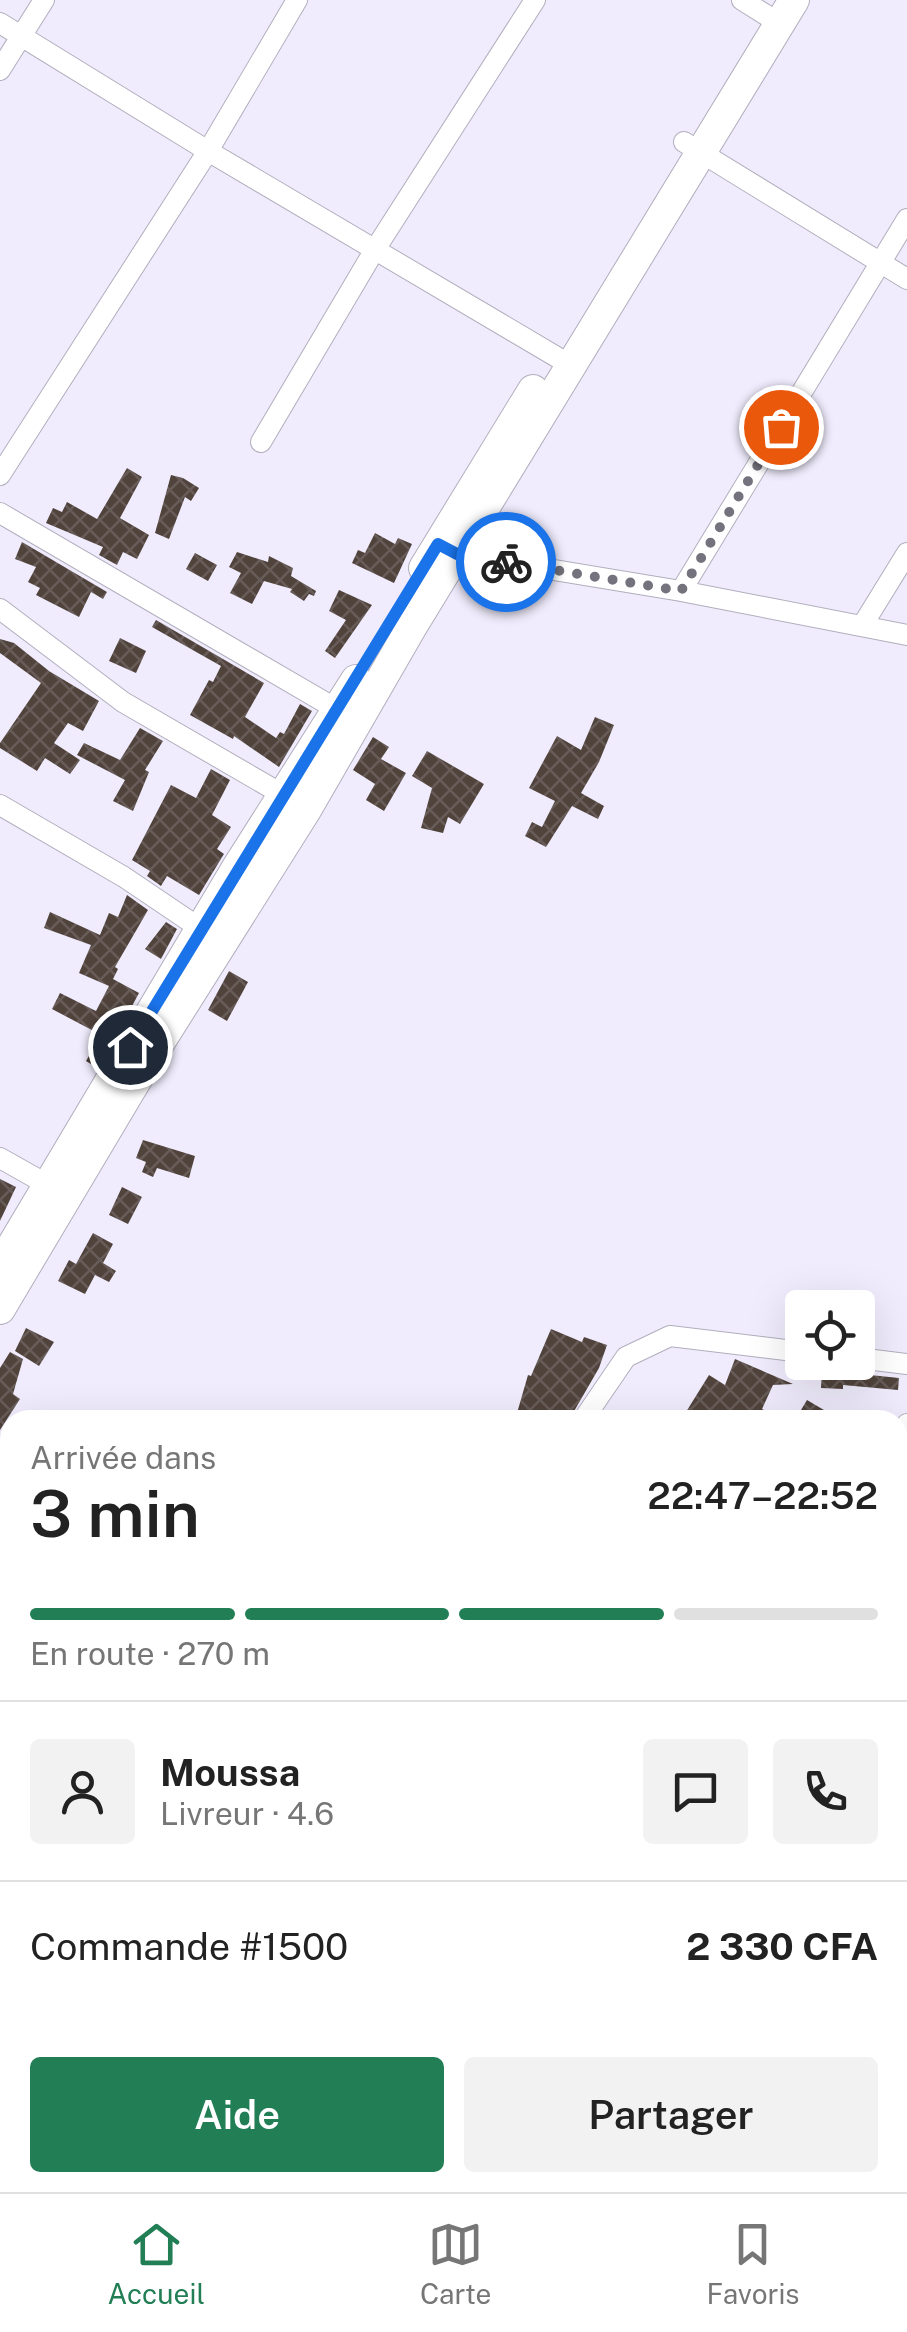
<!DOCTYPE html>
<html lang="fr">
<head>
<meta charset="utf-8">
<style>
  body { margin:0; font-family:"Public Sans",sans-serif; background:#f2f2f2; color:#222; height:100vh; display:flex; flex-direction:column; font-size:38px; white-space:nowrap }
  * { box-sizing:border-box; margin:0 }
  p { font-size:32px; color:#767676 }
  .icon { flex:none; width:55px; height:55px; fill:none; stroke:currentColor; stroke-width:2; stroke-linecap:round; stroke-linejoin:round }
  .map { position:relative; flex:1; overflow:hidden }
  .drawer { position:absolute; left:0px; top:1410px; width:908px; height:782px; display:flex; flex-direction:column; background:#fff; border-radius:30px 30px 0 0; box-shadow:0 10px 40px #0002 }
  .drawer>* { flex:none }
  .controls { position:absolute; left:785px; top:1290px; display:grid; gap:20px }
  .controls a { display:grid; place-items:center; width:90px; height:90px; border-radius:10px; background:#fff; box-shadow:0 10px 40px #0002; font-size:50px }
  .pin { position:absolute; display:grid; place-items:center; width:85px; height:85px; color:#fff; margin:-42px; border:5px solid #fff; border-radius:50%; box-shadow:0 2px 10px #0007 }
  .courier { position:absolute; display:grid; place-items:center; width:100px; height:100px; margin:-50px; border:8px solid #1a73e8; border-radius:50%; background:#fff; color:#222; box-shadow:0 2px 12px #0007 }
  .summary em { font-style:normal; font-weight:600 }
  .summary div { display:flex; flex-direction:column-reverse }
  .summary { display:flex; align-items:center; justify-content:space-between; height:170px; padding:0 30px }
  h1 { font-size:65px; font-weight:600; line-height:75px }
  .bar { display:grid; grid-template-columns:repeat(4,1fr); gap:15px 10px; align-content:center; height:120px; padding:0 30px }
  .bar i { height:12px; border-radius:8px; background:#e0e0e0 }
  .bar .selected { background:#217e55 }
  .bar p { grid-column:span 4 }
  .line { display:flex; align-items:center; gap:25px; padding:0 30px; border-top:2px solid #e0e0e0 }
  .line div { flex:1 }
  .round { display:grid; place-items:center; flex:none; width:105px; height:105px; border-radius:10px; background:#f2f2f2 }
  .cta { display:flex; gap:20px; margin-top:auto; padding:20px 30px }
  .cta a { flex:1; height:115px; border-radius:10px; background:#217e55; color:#fff; font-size:40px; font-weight:600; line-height:115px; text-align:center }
  .cta a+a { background:#f2f2f2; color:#222 }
  .dock { display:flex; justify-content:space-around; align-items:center; height:140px; border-top:2px solid #e0e0e0; background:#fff; font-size:28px; color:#767676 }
  .dock a { display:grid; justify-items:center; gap:5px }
  .dock .selected { color:#217e55 }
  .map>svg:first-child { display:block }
  .building { fill:url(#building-cross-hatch) }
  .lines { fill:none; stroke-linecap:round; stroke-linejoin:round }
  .street-casing { stroke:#b1aebd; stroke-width:22 }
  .primary-casing { stroke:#b1aebd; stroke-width:32 }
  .street { stroke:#fff; stroke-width:20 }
  .primary { stroke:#fff; stroke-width:30 }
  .done { stroke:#74727c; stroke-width:10; stroke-dasharray:0 18 }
  .route { stroke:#1a73e8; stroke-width:12 }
</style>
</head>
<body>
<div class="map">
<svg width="907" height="2192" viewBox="0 0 907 2192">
  <defs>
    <pattern id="building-cross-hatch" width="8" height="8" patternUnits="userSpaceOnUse" patternTransform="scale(2.5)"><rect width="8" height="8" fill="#50433c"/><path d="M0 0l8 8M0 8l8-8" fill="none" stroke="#675c57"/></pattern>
  </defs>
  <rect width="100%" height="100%" fill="#f0ecfd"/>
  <path class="building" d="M127,468L142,477L120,518L149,535L137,559L123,552L117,565L99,555L103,547L46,523L53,508L62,512L67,502L97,519Z
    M171,475L183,478L199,488L191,501L185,497L169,539L155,533Z
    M375,533L395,544L398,538L412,544L394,583L352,563L358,550L365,553Z
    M22,542L107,592L103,599L91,592L79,617L36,595L40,588L28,582L36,567L15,559Z
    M237,552L268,562L269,556L293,568L291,576L316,591L314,596L309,594L304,601L290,592L292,589L264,581L252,604L230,593L241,573L229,567Z
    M195,553L217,565L208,581L186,569Z
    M339,590L372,605L335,658L325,651L346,620L329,611Z
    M156,620L264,683L245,717L276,738L280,732L284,734L300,704L312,711L279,767L234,736L233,739L190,715L209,680L213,682L221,666L152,627Z
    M120,638L146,651L136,673L109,661Z
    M0,639L14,643L49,671L99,701L83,731L68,723L54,743L80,760L70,774L45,758L37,771L0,748V743L41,683L0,653Z
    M595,717L614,725L599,762L581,793L604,806L598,819L572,806L546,847L525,836L532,822L542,827L555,801L529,788L557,736L581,750Z
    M140,728L163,741L145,770L149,772L133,811L113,801L125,780L77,755L84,743L120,760Z
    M373,737L389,747L381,759L406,773L384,811L366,800L375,784L353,770Z
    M427,751L484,784L460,824L448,817L443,833L421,828L432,788L412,776Z
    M211,769L230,780L212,815L231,827L217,849L224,854L199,895L167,876L161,886L147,876L150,871L132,860L171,785L196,798Z
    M127,895L148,910L115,967L118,969L113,979L139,993L124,1021L116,1017L105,1037L52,1009L60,993L96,1011L109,986L79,973L91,945L44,928L50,912L100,935L109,913L118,917Z
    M166,922L177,929L161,959L145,949Z
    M229,971L248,982L227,1021L208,1010Z
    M100,1037L111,1043L96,1067L86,1061Z
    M143,1140L195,1156L189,1178L157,1168L153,1177L142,1172L146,1162L136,1158Z
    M0,1179L16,1187L0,1221Z
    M122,1187L142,1197L128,1224L109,1215Z
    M93,1233L113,1244L103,1263L116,1271L109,1282L95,1275L85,1294L58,1281L69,1260L76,1264Z
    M26,1328L54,1342L39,1366L15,1351Z
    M551,1329L582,1342L584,1337L607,1345L599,1368L569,1420L541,1411L539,1419L517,1413L528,1375L531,1376Z
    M10,1352L23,1359L13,1394L20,1399L0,1430V1368Z
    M735,1359L793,1384L773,1385L762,1409L783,1420H681L709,1375L725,1385Z
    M822,1370L899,1378L898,1390L843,1385V1389L821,1388Z
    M807,1400L841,1420H795Z"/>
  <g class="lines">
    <defs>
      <path id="street" d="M742,0L779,23
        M0,23L208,151L572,366
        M0,70L44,0
        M684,142L907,279
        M261,442L374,251L535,0
        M0,475L208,151L297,0
        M0,513L338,710
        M449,549L457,554L681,591L907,635
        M681,591L907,219
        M0,609L123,702L292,800
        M862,626L907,553
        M0,805L124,877L201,929
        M0,1158L57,1190
        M858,1358L907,1364
        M583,1420L626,1357L670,1336L802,1352
        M898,1440L907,1424
        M0,1549L10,1555
        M898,1632L907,1638
        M898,1833L907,1817
        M898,2086L907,2092
        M0,2148L10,2151
        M80,2182L89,2192"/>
      <path id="primary" d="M424,568L533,390
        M0,1266L238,866L356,680
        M0,1309L141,1072L306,810L411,628L794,0"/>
    </defs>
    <use href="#street" class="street-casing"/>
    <use href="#primary" class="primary-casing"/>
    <use href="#street" class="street"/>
    <use href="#primary" class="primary"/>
  </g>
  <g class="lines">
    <path class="done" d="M506,562L681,591L781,427"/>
    <path class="route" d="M130,1047L438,544L457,554L506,562"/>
  </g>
</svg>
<div class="controls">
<a><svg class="icon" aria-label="locate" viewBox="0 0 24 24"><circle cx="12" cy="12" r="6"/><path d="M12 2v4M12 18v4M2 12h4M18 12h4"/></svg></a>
</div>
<div class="pin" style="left:781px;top:427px;background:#ea580c"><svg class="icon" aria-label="bag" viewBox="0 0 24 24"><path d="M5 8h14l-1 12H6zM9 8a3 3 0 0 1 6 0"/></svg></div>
<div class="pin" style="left:130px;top:1047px;background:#1f2937"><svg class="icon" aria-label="home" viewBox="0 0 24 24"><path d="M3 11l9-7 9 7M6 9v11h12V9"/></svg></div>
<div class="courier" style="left:506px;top:562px"><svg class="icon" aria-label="bike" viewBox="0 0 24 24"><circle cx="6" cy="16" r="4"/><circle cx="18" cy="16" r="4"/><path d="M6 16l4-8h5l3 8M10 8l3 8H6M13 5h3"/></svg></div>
<section class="drawer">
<div class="summary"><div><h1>3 min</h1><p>Arrivée dans</p></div><em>22:47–22:52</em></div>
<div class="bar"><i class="selected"></i><i class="selected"></i><i class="selected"></i><i></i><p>En route · 270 m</p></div>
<div class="line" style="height:180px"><a class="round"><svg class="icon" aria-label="person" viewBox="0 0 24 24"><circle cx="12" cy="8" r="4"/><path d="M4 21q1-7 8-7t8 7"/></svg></a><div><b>Moussa</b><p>Livreur · 4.6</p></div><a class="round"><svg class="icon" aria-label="chat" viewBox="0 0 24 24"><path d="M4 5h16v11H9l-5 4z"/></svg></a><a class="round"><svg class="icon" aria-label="phone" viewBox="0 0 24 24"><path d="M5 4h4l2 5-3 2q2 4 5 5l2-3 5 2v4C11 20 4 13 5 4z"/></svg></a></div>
<div class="line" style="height:130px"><div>Commande #1500</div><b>2 330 CFA</b></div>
<div class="cta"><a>Aide</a><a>Partager</a></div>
</section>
</div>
<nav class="dock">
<a class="selected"><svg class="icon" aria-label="home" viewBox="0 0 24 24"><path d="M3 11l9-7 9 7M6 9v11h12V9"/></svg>Accueil</a>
<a><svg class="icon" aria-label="map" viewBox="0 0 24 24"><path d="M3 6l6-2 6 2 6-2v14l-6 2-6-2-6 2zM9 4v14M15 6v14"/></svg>Carte</a>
<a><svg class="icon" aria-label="saved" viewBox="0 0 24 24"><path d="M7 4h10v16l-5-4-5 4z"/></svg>Favoris</a>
</nav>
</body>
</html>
